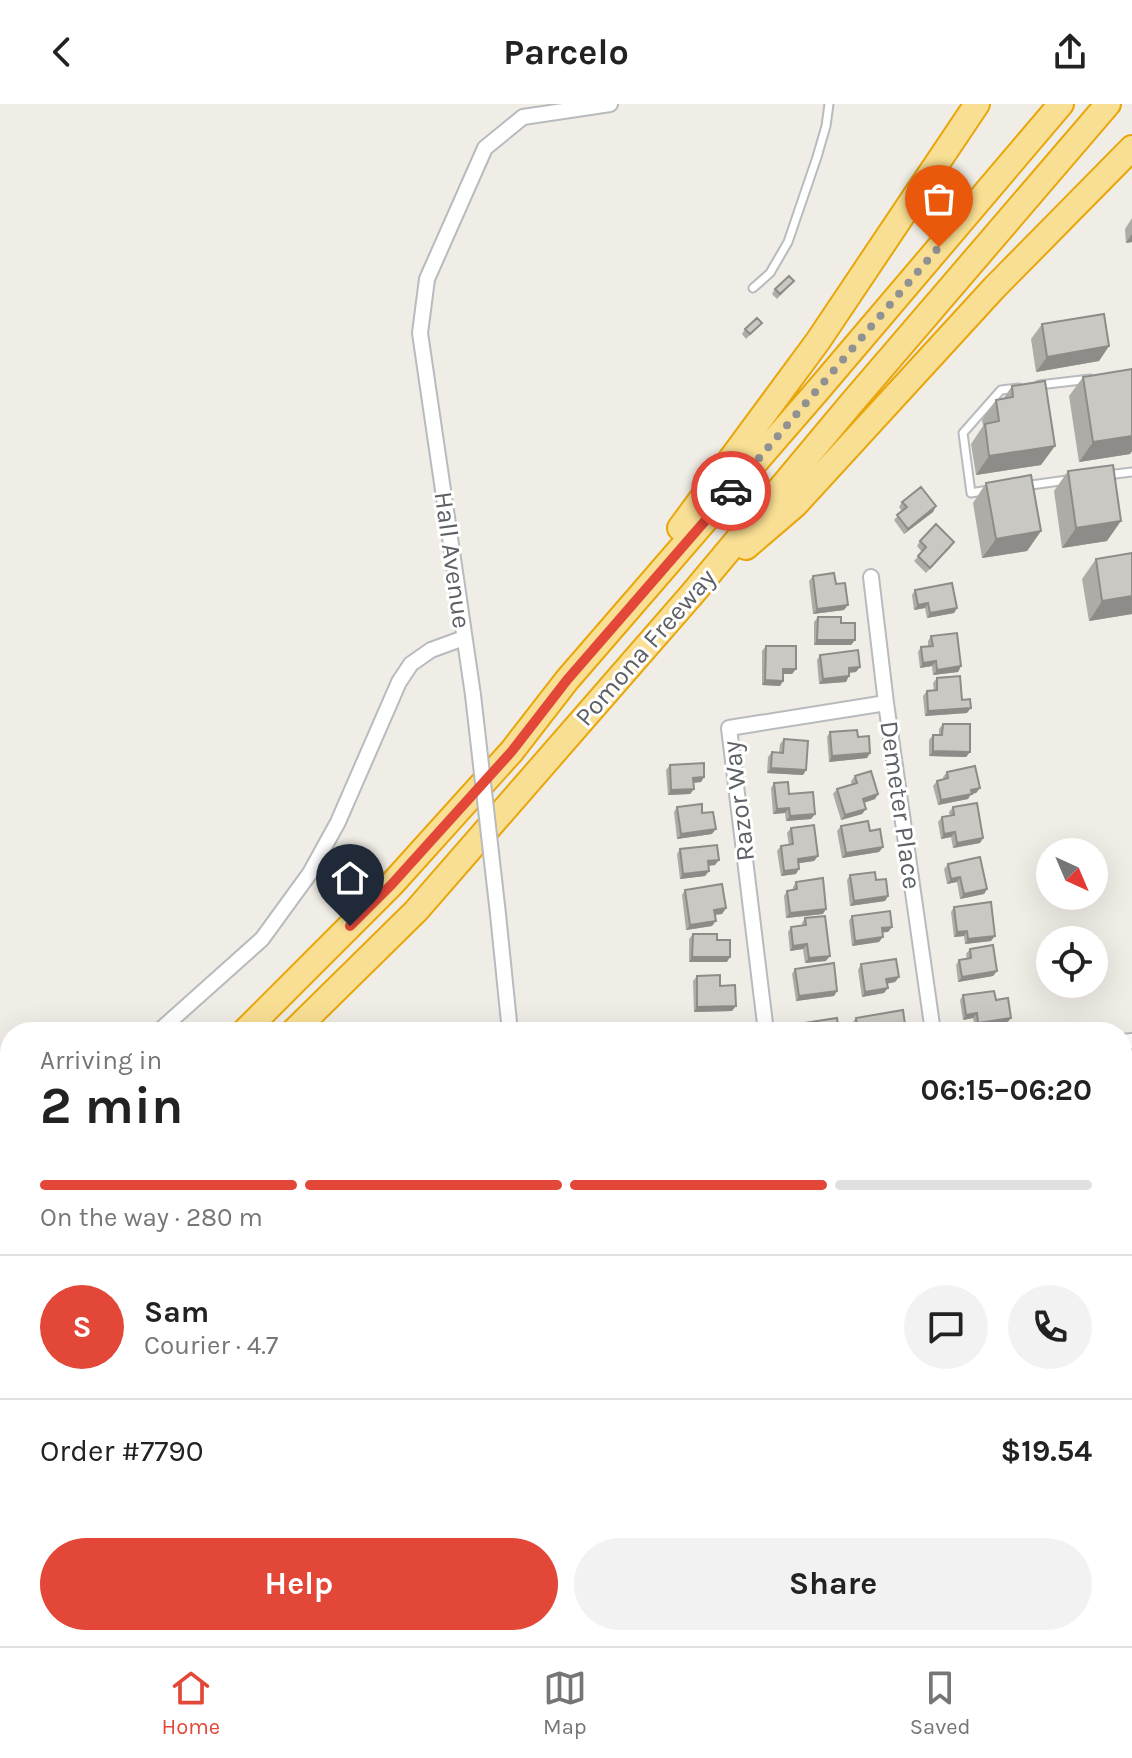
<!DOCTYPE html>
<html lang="en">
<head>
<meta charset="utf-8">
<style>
  body { margin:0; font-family:Karla,sans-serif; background:#f2f2f2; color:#222; height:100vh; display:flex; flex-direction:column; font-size:30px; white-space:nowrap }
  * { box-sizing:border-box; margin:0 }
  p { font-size:26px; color:#767676 }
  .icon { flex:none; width:44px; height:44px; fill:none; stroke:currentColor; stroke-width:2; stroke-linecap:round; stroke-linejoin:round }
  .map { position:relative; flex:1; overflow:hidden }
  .drawer { position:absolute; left:0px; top:918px; width:1132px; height:624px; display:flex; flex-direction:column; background:#fff; border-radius:32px 32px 0 0; box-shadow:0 8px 32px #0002 }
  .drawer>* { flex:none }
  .needle { width:52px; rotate:136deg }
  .tools { position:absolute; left:1036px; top:734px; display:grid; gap:16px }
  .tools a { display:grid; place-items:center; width:72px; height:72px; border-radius:50%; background:#fff; box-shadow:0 8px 32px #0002; font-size:40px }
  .pin { position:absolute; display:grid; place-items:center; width:68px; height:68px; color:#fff; margin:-82px -34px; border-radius:50% 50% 50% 0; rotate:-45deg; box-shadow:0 0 8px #0007 }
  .pin .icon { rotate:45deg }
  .courier { position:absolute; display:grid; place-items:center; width:80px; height:80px; margin:-40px; border:6px solid #e24738; border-radius:50%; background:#fff; color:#222; box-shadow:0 2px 10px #0007 }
  .head em { font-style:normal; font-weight:700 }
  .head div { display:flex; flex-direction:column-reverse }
  .head { display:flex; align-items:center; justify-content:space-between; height:136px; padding:0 40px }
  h1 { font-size:52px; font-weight:700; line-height:60px }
  .bar { display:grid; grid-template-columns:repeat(4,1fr); gap:12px 8px; align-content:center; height:96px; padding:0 40px }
  .bar i { height:10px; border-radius:6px; background:#e0e0e0 }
  .bar .selected { background:#e24738 }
  .bar p { grid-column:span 4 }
  .line { display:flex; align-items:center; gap:20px; padding:0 40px; border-top:2px solid #e0e0e0 }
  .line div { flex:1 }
  .round { display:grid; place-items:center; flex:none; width:84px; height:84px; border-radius:42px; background:#f2f2f2 }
  .primary-button { display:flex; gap:16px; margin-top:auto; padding:16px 40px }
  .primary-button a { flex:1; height:92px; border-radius:48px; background:#e24738; color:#fff; font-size:32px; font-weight:700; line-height:92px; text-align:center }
  .primary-button a+a { background:#f2f2f2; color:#222 }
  header { display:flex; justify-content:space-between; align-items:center; height:104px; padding:0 40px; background:#fff; font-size:36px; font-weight:700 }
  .dock { display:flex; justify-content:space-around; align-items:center; height:112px; border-top:2px solid #e0e0e0; background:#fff; font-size:22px; color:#767676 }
  .dock a { display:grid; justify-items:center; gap:4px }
  .dock .selected { color:#e24738 }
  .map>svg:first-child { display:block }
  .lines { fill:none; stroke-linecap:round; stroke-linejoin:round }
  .stream { stroke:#a9d6fb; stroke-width:4 }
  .service-casing { stroke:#b8babe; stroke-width:11 }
  .minor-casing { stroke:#b8babe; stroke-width:18 }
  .motorway-casing { stroke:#e9a60a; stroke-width:28 }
  .service { stroke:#fff; stroke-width:7 }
  .minor { stroke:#fff; stroke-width:14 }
  .motorway { stroke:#f8df93; stroke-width:24 }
  .minor-bridge-casing { stroke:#b8babe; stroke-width:18; stroke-linecap:butt }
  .minor-bridge { stroke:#fff; stroke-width:14 }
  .wall { fill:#aeaca7 }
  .shaded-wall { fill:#8d8c88 }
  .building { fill:#cac8c2; stroke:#8d8c88; stroke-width:2 }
  .done { stroke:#909192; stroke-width:8; stroke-dasharray:0 14.4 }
  .route { stroke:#e24738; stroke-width:10 }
  .labels { text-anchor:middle; stroke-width:6; stroke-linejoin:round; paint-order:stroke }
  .street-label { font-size:26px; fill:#5d6065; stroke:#fff }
</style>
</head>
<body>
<header><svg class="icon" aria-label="back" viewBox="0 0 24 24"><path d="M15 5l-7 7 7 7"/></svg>Parcelo<svg class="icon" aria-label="share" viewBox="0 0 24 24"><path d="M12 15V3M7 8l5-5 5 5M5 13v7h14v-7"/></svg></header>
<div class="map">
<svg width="1132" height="1542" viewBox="0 0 1132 1542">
  <rect width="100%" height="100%" fill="#efede5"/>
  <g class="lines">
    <path class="stream" d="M0,1094L10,1087
      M456,1532L459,1542"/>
    <defs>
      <path id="service" d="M753,184L770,169L788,138L817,53L826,22L829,0
        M1039,281L1090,275
        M1107,371L1132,368
        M1024,382L1067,376
        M988,386L971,389L963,329L1001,286L1019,284
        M1122,1243L1132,1242
        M0,1289L10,1281
        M1122,1458L1132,1456
        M1115,1532L1117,1542
        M583,1538L656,1532"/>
      <path id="minor" d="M871,473L886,599L933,928
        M473,591L420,229L427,175L485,44L523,13L610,0
        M498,810L510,928
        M158,928L262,835L310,769L338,718L399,578L411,560L431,546L464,534
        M766,928L729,624L886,599
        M1122,938L1132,937
        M0,999L10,1001
        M582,1532L584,1542"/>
      <path id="motorway" d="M680,424L818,237L977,0
        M746,443L795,401L994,184L1132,44
        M244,928L392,780L512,647L567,576L818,286L1061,0
        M293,928L416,807L693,489L850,301L1108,0
        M0,1148L10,1139
        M0,1193L10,1185"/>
    </defs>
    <use href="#service" class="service-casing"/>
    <use href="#minor" class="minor-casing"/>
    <use href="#motorway" class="motorway-casing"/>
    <use href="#service" class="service"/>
    <use href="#minor" class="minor"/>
    <use href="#motorway" class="motorway"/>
    <defs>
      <path id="minor-bridge" d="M473,591L498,810"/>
    </defs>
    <use href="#minor-bridge" class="minor-bridge-casing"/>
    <use href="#minor-bridge" class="minor-bridge"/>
  </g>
  <path class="wall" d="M1132,114V138L1126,139L1125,125Z
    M794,177L777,195L772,190L775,185Z
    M762,219L746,235L742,230L745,225Z
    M1042,220L1109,242L1099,257L1036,268L1031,235Z
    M1132,265V347L1130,350L1079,358L1069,292L1083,273Z
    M1012,282L1041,361L976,371L971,340L983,322L982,316L996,296L1003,295Z
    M1068,367L1107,437L1062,444L1054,387Z
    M986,379L1041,427L1027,447L982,454L973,399Z
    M902,398L936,402L933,408L904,430L894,416L902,407L899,403Z
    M920,437L951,443L926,469L914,457L922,448L917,442Z
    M1096,455L1132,510L1089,517L1082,475Z
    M813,472L836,480L844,506L813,510L809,477Z
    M915,486L957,504L954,509L927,514L925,504L914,506L912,491Z
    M818,513L841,519L855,536L851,541H814V518Z
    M931,532L961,562L958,568L933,571L932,562L920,564L918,548L921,543L928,542V537Z
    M766,542L796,565L792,570H783V577L780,582L762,581V547Z
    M820,551L856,568L849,569L846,578L819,580L817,556Z
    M937,574L962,596L967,609L925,612L923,592L927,587L934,586L933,579Z
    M943,620L970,648L966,653L929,652V636L933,631H939V625Z
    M830,628L870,649L867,654L829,658L827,633Z
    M784,635L806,666L803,671L767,669L768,653L772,648H779L780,640Z
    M670,661L704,673L701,678L693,679L694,685L690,690L668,691L666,666Z
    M947,668L980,684L976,689L971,690L968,695L938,701L933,682L937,677L944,675L943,673Z
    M855,672L878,690L875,695L864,699L866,705L862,710L841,716L833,690L837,685L852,681L851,677Z
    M774,679L815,710L811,715L786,717L785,709L773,710L771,684Z
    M677,703L702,709L712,730L677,735L674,708Z
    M953,703L983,734L980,739L953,744L951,733L941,735L938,718L942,713L950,712L949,708Z
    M841,722L870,727L883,743L879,748L842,754L837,727Z
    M791,724L818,752L814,757L798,759L796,770L781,772L777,747L781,742L789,741L787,729Z
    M680,745L715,761L708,762L709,767L705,772L680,775L677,750Z
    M948,760L987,785L984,790L960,795L957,778L947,780L944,765Z
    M850,771L876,776L888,792L885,797L850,802L847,776Z
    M796,778L823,810L786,814L784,792L787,787L793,786V783Z
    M685,786L726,804L722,810L715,811L712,822L686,826L682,791Z
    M954,803L991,837L965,840L964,832L954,833L951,808Z
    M852,812L892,823L888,828H882L879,838L852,842L849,817Z
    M805,814L826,857L805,859L803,845L790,847L788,828L791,823L802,822V819Z
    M693,830L717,836L727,858H689V835Z
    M970,845L997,867L993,872L958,878L956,861L959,856L967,855L966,850Z
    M861,860L899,873L895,878L887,880L884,889L862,893L858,866Z
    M795,865L837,887L834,892L796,897L792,870Z
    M697,872L720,882L732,907L694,908L693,877Z
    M963,891L996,896L1007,919L975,924L973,914L963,916L960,896Z
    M856,914L906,928H854L852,919Z
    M804,919L839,928H801L800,924Z
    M681,1532H709L702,1542H683Z"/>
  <path class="shaded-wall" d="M1132,130V138L1126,139Z
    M1109,242L1099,257L1036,268L1047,253Z
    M1132,332V347L1130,350L1079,358L1093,338Z
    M1055,342L1041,361L976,371L989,352Z
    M936,402L933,408L904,430L908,425Z
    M1121,417L1107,437L1062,444L1076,424Z
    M1041,427L1027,447L982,454L996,435Z
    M1132,492V510L1089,517L1102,497Z
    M928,499L925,504L914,506L918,501Z
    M848,501L844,506L813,510L817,505Z
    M957,504L954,509L927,514L930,509Z
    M817,536H855L851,541H814Z
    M936,557L932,562L920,564L923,559Z
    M961,562L958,568L933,571L937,566Z
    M860,563L856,568L845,569L849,564Z
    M783,565H796L792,570H780Z
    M849,572L846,578L819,580L823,575Z
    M765,576L783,577L780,582L762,581Z
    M971,604L967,609L925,612L928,607Z
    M933,647L970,648L966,653L929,652Z
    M870,649L867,654L829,658L832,652Z
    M771,664L806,666L803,671L767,669Z
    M704,673L701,678L690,679L693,674Z
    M980,684L976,689L971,690L968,695L938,701L941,696Z
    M694,685L690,690L668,691L671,686Z
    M878,690L875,695L860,700L863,695Z
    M789,704L785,709L773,710L777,705Z
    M866,705L862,710L841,716L845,711Z
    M815,710L811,715L786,717L790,712Z
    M716,725L712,730L677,735L681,730Z
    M955,728L951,733L941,735L944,730Z
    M983,734L980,739L953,744L957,739Z
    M883,743L879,748L842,754L846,749Z
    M818,752L814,757L794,760L798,755Z
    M719,756L715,761L704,762L708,757Z
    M799,765L796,770L781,772L784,767Z
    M709,767L705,772L680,775L683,770Z
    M960,773L957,778L947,780L951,775Z
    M987,785L984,790L960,795L964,790Z
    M888,792L885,797L850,802L854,797Z
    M726,804L722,810L711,811L714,806Z
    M826,805L823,810L786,814L790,809Z
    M716,817L712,822L686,826L690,821Z
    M892,823L888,828L878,829L882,824Z
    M967,827L964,832L954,833L957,828Z
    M995,832L991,837L965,840L968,835Z
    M883,833L879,838L852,842L855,837Z
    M807,840L803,845L790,847L793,842Z
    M830,852L826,857L805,859L809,854Z
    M692,853H730L727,858H689Z
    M997,867L993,872L958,878L962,873Z
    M899,873L895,878L883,880L886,875Z
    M888,884L884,889L862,893L865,888Z
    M837,887L834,892L796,897L799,892Z
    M736,902L732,907L694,908L697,903Z
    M977,909L973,914L963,916L966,911Z
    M1011,914L1007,919L975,924L978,919Z
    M1132,998V1003L1122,1004L1123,1000Z
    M1132,1406V1423L1122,1425V1407Z
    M694,1532H709L702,1542H687Z"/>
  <path class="building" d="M789,172L794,177L780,190L775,185Z
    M1104,210L1109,242L1047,253L1042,220Z
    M757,214L762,219L750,230L745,225Z
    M1132,265V332L1093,338L1083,273Z
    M1045,277L1055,342L989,352L985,320L999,317L996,296L1013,293L1012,282Z
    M1113,361L1121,417L1076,424L1068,367Z
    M1031,371L1041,427L996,435L986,379Z
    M921,383L936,402L908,425L897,411L907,403L902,398Z
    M936,420L954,438L930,464L918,452L926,443L920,437Z
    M1132,449V492L1102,497L1096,455Z
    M834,469L836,480L845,479L848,501L817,505L813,472Z
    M952,479L957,504L930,509L928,499L918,501L915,486Z
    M818,513H841V519H855V536H817Z
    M957,529L961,562L937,566L936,557L923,559L921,543L933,542L931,532Z
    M766,542H796V565H783V577L765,576Z
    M858,546L860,563L849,564V572L823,575L820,551Z
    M960,572L962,596L970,595L971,604L928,607L927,587L937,586V574Z
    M943,620H970V648L933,647V631H942Z
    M857,626L858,633L869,632L870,649L832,652L830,628Z
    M784,635L808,637L806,666L771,664L772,648L783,649Z
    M704,659V673L693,674L694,685L671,686L670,661Z
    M975,662L980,684L971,686L972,690L941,696L937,677L948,674L947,668Z
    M871,667L878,690L863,695L866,705L845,711L837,685L857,679L855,672Z
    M788,678L789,690L813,688L815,710L790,712L789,704L777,705L774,679Z
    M977,699L983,734L957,739L955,728L944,730L942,713L954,711L953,703Z
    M702,700V709L713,708L716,725L681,730L677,703Z
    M868,717L870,727L880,725L883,743L846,749L841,722Z
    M814,721L818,752L798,755L799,765L784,767L781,742L793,740L791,724Z
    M717,741L719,756L708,757L709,767L683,770L680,745Z
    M980,753L987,785L964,790L960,773L951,775L948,760Z
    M875,768L876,776L886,775L888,792L854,797L850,771Z
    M823,774L826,805L790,809L787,787L797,785L796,778Z
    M722,780L726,804L714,806L716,817L690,821L685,786Z
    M991,798L995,832L968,835L967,827L957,828L954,803Z
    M890,807L892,823L882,824L883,833L855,837L852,812Z
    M825,812L830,852L809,854L807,840L793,842L791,823L806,821L805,814Z
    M693,830H717V836H730V853H692Z
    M993,841L997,867L962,873L959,856L971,854L970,845Z
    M896,855L899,873L886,875L888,884L865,888L861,860Z
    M834,859L837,887L799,892L795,865Z
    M720,871V882L735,881L736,902L697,903V872Z
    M994,887L996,896L1008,894L1011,914L978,919L977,909L966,911L963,891Z
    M903,906L906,928H858L856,914Z
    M837,914L839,928H805L804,919Z
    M740,923L741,928H709Z
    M1132,969V998L1123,1000L1122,970Z
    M1132,1281V1406L1122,1407V1283Z
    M678,1535V1542H639V1539Z"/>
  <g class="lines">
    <path class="done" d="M731,387L939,143"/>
    <path class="route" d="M350,822L392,780L512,647L567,576L731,387"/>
  </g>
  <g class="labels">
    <g class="street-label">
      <text transform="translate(453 456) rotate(82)" y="9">Hall Avenue</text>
      <text transform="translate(645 543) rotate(-49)" y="9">Pomona Freeway</text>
      <text transform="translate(738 697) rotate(-97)" y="9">Razor Way</text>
      <text transform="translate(901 701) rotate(82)" y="9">Demeter Place</text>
    </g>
  </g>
</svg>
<div class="tools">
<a><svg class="needle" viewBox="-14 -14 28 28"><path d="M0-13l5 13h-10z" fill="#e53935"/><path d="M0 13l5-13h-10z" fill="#767676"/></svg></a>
<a><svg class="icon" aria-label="locate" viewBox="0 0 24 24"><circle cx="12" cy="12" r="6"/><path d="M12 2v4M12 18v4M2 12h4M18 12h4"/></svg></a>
</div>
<div class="pin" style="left:939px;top:143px;background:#ea580c"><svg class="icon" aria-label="bag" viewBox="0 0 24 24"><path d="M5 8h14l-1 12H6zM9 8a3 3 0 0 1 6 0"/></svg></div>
<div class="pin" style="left:350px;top:822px;background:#1f2937"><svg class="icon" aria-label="home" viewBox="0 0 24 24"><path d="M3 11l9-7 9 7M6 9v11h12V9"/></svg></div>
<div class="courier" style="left:731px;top:387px"><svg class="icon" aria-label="car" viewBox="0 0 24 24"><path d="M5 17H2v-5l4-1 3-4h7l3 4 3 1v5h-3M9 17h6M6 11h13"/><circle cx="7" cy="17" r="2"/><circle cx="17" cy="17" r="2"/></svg></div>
<section class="drawer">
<div class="head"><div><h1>2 min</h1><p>Arriving in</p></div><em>06:15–06:20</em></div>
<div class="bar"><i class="selected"></i><i class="selected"></i><i class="selected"></i><i></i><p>On the way · 280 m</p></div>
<div class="line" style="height:144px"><b class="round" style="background:#e24738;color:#fff">S</b><div><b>Sam</b><p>Courier · 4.7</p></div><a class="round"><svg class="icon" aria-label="chat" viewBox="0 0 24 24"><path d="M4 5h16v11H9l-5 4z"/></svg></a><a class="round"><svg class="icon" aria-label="phone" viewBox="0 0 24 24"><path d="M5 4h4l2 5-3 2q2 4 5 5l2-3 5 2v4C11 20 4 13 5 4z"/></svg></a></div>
<div class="line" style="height:104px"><div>Order #7790</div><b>$19.54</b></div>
<div class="primary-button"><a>Help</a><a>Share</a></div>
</section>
</div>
<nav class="dock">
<a class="selected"><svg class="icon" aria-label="home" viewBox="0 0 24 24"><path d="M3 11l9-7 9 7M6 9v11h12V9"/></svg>Home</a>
<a><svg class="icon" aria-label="map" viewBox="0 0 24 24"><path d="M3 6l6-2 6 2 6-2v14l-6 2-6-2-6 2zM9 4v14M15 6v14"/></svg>Map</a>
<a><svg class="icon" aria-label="saved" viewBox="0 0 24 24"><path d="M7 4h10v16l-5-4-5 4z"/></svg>Saved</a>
</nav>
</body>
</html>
